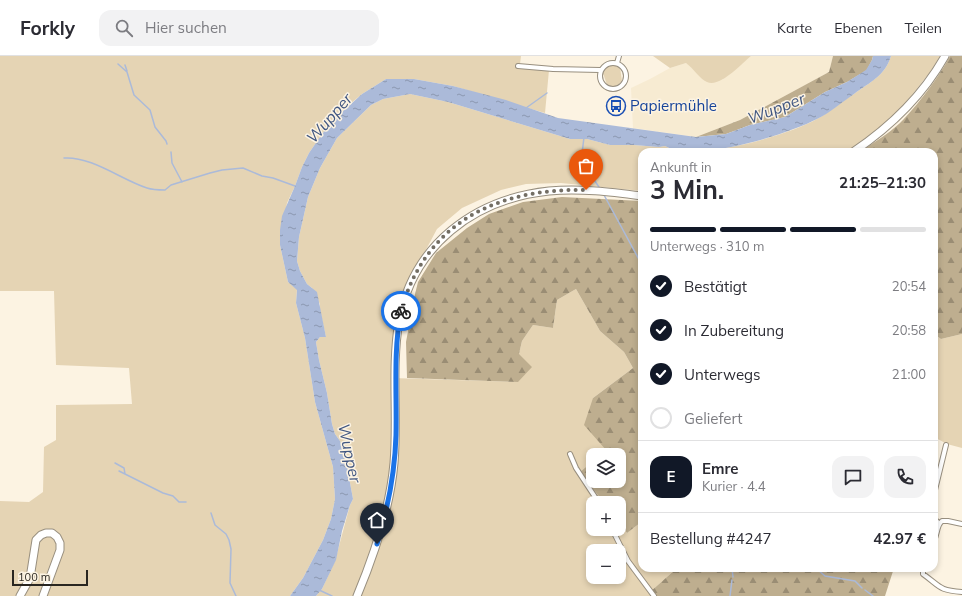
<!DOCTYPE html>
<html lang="de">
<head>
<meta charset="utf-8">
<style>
  body { margin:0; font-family:Mulish,sans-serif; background:#f2f2f3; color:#2b2b33; height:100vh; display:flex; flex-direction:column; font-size:15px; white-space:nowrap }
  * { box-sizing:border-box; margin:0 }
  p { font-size:13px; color:#7c7c81 }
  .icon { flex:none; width:22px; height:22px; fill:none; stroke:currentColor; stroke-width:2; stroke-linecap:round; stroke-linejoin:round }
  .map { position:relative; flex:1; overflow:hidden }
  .panel { position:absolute; left:638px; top:92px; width:300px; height:424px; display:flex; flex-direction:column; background:#fff; border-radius:12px; box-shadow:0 2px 6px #0003 }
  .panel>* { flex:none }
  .fabs { position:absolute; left:586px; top:392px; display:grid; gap:8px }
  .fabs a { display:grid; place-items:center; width:40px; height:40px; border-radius:8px; background:#fff; box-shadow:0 2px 6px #0003; font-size:20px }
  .scale { position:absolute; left:12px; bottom:10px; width:76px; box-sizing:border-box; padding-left:4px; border:2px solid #292620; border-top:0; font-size:11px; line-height:14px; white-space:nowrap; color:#292620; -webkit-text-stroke:3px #fcf3e2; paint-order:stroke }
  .pin { position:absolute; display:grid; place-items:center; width:34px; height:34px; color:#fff; margin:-41px -17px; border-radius:50% 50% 50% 0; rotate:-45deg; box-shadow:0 0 4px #0007 }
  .pin .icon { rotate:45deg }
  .courier { position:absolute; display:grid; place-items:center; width:40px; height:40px; margin:-20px; border:3px solid #1a73e8; border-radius:50%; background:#fff; color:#222; box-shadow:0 1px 5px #0007 }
  .overview em { font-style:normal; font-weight:700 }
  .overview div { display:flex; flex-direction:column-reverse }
  .overview { display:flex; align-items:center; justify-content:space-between; height:68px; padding:0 12px }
  h1 { font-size:26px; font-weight:700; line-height:30px }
  .bar { display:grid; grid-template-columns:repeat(4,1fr); gap:6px 4px; align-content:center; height:48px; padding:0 12px }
  .bar i { height:5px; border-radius:3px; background:#e1e1e2 }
  .bar .on { background:#111827 }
  .bar p { grid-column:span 4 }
  .line { display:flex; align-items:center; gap:10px; padding:0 12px; border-top:1px solid #e1e1e2 }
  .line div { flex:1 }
  .round { display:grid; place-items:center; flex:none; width:42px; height:42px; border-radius:12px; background:#f2f2f3 }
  ol { padding:0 12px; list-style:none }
  li { display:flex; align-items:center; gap:12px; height:44px }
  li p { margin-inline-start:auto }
  li .icon { padding:4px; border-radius:50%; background:#111827; color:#fff; stroke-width:4 }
  li:last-child { color:#7c7c81 }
  li i { width:22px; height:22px; border:2px solid #e1e1e2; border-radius:50% }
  header { display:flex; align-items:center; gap:24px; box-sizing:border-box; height:56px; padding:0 20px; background:#fff; border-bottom:1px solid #e1e1e2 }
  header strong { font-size:19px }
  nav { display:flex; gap:22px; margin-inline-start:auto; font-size:14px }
  .search { width:280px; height:36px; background:#f2f2f3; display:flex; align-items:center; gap:10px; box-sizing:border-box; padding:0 14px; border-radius:12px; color:#7c7c81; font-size:15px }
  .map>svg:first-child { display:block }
  .built { fill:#f7ebd2 }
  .green { fill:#e5d4b4; fill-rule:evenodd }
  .forest { fill:url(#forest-firs) }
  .water { fill:url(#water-ripples) }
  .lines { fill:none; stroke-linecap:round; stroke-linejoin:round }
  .stream { stroke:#abbad9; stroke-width:1.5 }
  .minor-casing { stroke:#988f7f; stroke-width:6 }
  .primary-casing { stroke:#988f7f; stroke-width:9 }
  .minor { stroke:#fff; stroke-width:4 }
  .primary { stroke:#fff; stroke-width:7 }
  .done { stroke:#736e64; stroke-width:4; stroke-dasharray:0 7.2 }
  .route { stroke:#1a73e8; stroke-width:5 }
  .labels { text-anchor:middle; stroke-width:3; stroke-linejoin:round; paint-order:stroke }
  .transit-label { font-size:15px; fill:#164399; stroke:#fcf3e2; text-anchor:start }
  .water-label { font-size:16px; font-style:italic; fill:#415782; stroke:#fcf3e2 }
</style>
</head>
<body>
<header>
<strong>Forkly</strong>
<div class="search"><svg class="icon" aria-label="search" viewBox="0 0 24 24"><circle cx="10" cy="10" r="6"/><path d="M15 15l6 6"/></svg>Hier suchen</div>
<nav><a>Karte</a><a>Ebenen</a><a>Teilen</a></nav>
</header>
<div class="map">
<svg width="962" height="540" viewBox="0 0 962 540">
  <defs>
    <pattern id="forest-firs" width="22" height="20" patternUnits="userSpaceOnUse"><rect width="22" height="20" fill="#beae8f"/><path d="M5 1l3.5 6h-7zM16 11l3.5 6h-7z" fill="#9a8d74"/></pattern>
    <pattern id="water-ripples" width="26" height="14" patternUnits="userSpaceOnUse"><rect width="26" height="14" fill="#abbad9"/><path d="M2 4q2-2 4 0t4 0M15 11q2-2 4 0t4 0" fill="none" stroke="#8b97b0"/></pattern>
  </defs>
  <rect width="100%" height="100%" fill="#fcf3e2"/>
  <path class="built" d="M751,0H833L829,16L740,64L696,81L633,72L631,32L650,23L670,12L686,7L693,11L701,20L722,24Z"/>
  <path class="green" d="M0,0H521L520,8H515L517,12L549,14L545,57L453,30L414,23H386L362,38L349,49L333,65L322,78L309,97L302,111L295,130L287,147L280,189L288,226L297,233L296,247L305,282L315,346L333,411L335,443L331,463L323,484L303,522L290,540H0V445L29,446L43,436L44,391L56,384V349L132,348L129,312L56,309L54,235H0Z
    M653,0H751C741,8 720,32 707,26C701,24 693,12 686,7L670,12Z
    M891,0H940L930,16L904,49L878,74L846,96H642V135L561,127L526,128L501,134L462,152L437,173L404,235L397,258L392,322L518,326L519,298L522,285L533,269L553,272L557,244L576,233L600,275L624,296L633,312L593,342L606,394L600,399H593V405L580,416L604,447H593V473H619V466L627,477L640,467L642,469V512H677L650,536L654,540H316L322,533L335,505L350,449L353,443L348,416V413L340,385L335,378L332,368L327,337L319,304L316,286L320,281H326L320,254V248L312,232L307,228L300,215L297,205L299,181L308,141L320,112L337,82L371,49L383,43L410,38L448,46L570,83H587L610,89H634L659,91L665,90C695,106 787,80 817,63C830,56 841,46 854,38C870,26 885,20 891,0ZM593,495H619V521H593Z
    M609,9H613L620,11L622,25C618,30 613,32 607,29L602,14Z
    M934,278L941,283L962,278V392L947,388L934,381Z"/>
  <path class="forest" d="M833,0H873L872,4L867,14L847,26L825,36L785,61L750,69L726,78L696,81L740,64L829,16Z
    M950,0H962V278L941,283L934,278V96H860C873,87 888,78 900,67C917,50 939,21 950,0Z
    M562,141L642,145V469L640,467L627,477L619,466V447H604L580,416L593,405V425H619V399H600L606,394L584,369L593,342L633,312L624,296L600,275L576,233L557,244L553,272L533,269L522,285L519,298L532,311L518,326L407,322L406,286L415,238L418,226L436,197L467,172L489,158L523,146Z
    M677,512H894L885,540H654L650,536Z"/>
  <path class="water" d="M873,0H891C885,20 870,26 854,38C842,46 830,57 817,63C786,79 696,107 665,90L659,91L634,89H610L587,83H570L448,46L410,38L383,43L371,49L337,82L320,112L308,141L299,181L297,205L300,215L307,228L317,236L326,281H320L316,286L319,304L327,337L332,368L335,378L340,385L348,413V416L353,443L350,449L342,475L336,504L322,533L316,540H290L303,522L323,484L331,463L335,443L333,411L315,346L305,282L296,247L297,234L288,226L280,189V174L282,160L295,130L302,111L309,97L322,78L340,58L362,38L386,23H414L453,30L506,44L558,62L696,81L726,78L750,69L785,61L825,36L847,26L866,14L872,4Z"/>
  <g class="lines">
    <path class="stream" d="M118,8L127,16L134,39L150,54L155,71L166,85L167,88
      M125,9L127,15
      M526,52L547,37
      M584,81L582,98L584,109L601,134
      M171,96L172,107L182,126
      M64,102C91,100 122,124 147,132C153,134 159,134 165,134L171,129L210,117L222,114L243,112L262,120L273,122L295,130
      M604,139L642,209
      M115,407L124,412L125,418
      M119,415L163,437L173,440L179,446H186
      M211,457L215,469L226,478L229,484L231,493L230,527L236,540
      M732,512L733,521
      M816,512L825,520L855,525L862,532
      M319,534L332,540
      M865,534L873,540
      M730,540L732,524"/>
    <defs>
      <path id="minor" d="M600 20a13 13 0 1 1 26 0a13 13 0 1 1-26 0Z
        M617,7L619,0
        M518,10L553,13L600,14
        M570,398L576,412L599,447
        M934,438L946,389
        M934,458L935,463L939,468
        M612,473L628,505L654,540
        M934,484C938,478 936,470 942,465H948L962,468
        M923,512V518C941,531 938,534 962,536"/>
      <path id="primary" d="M853,96C890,71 923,39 945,0
        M20,540L30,522L36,484L41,479L46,477H52L57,481L60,487V494L43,540
        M357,540C375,497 390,453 394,407C398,360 391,312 399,265C413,189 474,143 549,135C580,132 611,136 642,140"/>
    </defs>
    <use href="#minor" class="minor-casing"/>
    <use href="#primary" class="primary-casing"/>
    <use href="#minor" class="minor"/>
    <use href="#primary" class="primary"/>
  </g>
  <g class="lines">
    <path class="done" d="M401,255C426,165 499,132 586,134"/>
    <path class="route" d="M377,488C388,452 395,416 396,379C397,338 393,296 401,255"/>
  </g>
  <defs>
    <symbol id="bus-ring" viewBox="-11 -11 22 22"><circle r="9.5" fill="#fcf3e2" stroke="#1a4fb4" stroke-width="1.5"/><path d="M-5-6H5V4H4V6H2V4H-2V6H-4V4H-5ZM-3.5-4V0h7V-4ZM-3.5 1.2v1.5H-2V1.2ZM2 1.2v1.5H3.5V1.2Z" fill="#1a4fb4"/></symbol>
  </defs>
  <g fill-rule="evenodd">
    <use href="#bus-ring" x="605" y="39" width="22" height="22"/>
  </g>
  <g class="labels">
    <g class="transit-label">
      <text x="630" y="55">Papiermühle</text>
    </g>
    <g class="water-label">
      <text transform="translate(776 52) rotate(-21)" y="6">Wupper</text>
      <text transform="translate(329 62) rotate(-49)" y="6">Wupper</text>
      <text transform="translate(350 397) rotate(78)" y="6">Wupper</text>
    </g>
  </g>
</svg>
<div class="fabs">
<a><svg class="icon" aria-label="layers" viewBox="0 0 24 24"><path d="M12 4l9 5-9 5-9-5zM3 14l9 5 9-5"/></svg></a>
<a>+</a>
<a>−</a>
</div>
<div class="scale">100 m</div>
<div class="pin" style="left:586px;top:134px;background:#ea580c"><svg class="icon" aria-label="bag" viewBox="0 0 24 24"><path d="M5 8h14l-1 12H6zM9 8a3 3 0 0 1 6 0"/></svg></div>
<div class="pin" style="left:377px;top:488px;background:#1f2937"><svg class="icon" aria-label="home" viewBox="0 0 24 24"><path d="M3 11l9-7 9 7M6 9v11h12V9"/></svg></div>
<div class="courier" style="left:401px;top:255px"><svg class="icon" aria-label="bike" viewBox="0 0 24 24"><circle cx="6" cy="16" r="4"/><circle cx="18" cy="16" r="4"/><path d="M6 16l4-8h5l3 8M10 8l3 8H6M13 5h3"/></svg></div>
<section class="panel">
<div class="overview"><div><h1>3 Min.</h1><p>Ankunft in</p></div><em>21:25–21:30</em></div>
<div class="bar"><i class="on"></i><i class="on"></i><i class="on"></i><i></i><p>Unterwegs · 310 m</p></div>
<ol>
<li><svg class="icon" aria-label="check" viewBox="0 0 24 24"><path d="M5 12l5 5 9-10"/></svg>Bestätigt<p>20:54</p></li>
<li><svg class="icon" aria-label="check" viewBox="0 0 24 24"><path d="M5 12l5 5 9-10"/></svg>In Zubereitung<p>20:58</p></li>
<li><svg class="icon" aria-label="check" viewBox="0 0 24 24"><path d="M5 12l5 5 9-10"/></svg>Unterwegs<p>21:00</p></li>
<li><i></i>Geliefert</li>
</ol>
<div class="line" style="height:72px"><b class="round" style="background:#111827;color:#fff">E</b><div><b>Emre</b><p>Kurier · 4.4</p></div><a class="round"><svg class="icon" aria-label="chat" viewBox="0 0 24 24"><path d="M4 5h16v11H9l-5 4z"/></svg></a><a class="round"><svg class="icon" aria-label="phone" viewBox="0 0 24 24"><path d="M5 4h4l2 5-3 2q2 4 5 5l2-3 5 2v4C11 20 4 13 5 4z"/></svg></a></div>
<div class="line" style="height:52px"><div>Bestellung #4247</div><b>42.97 €</b></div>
</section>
</div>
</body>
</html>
